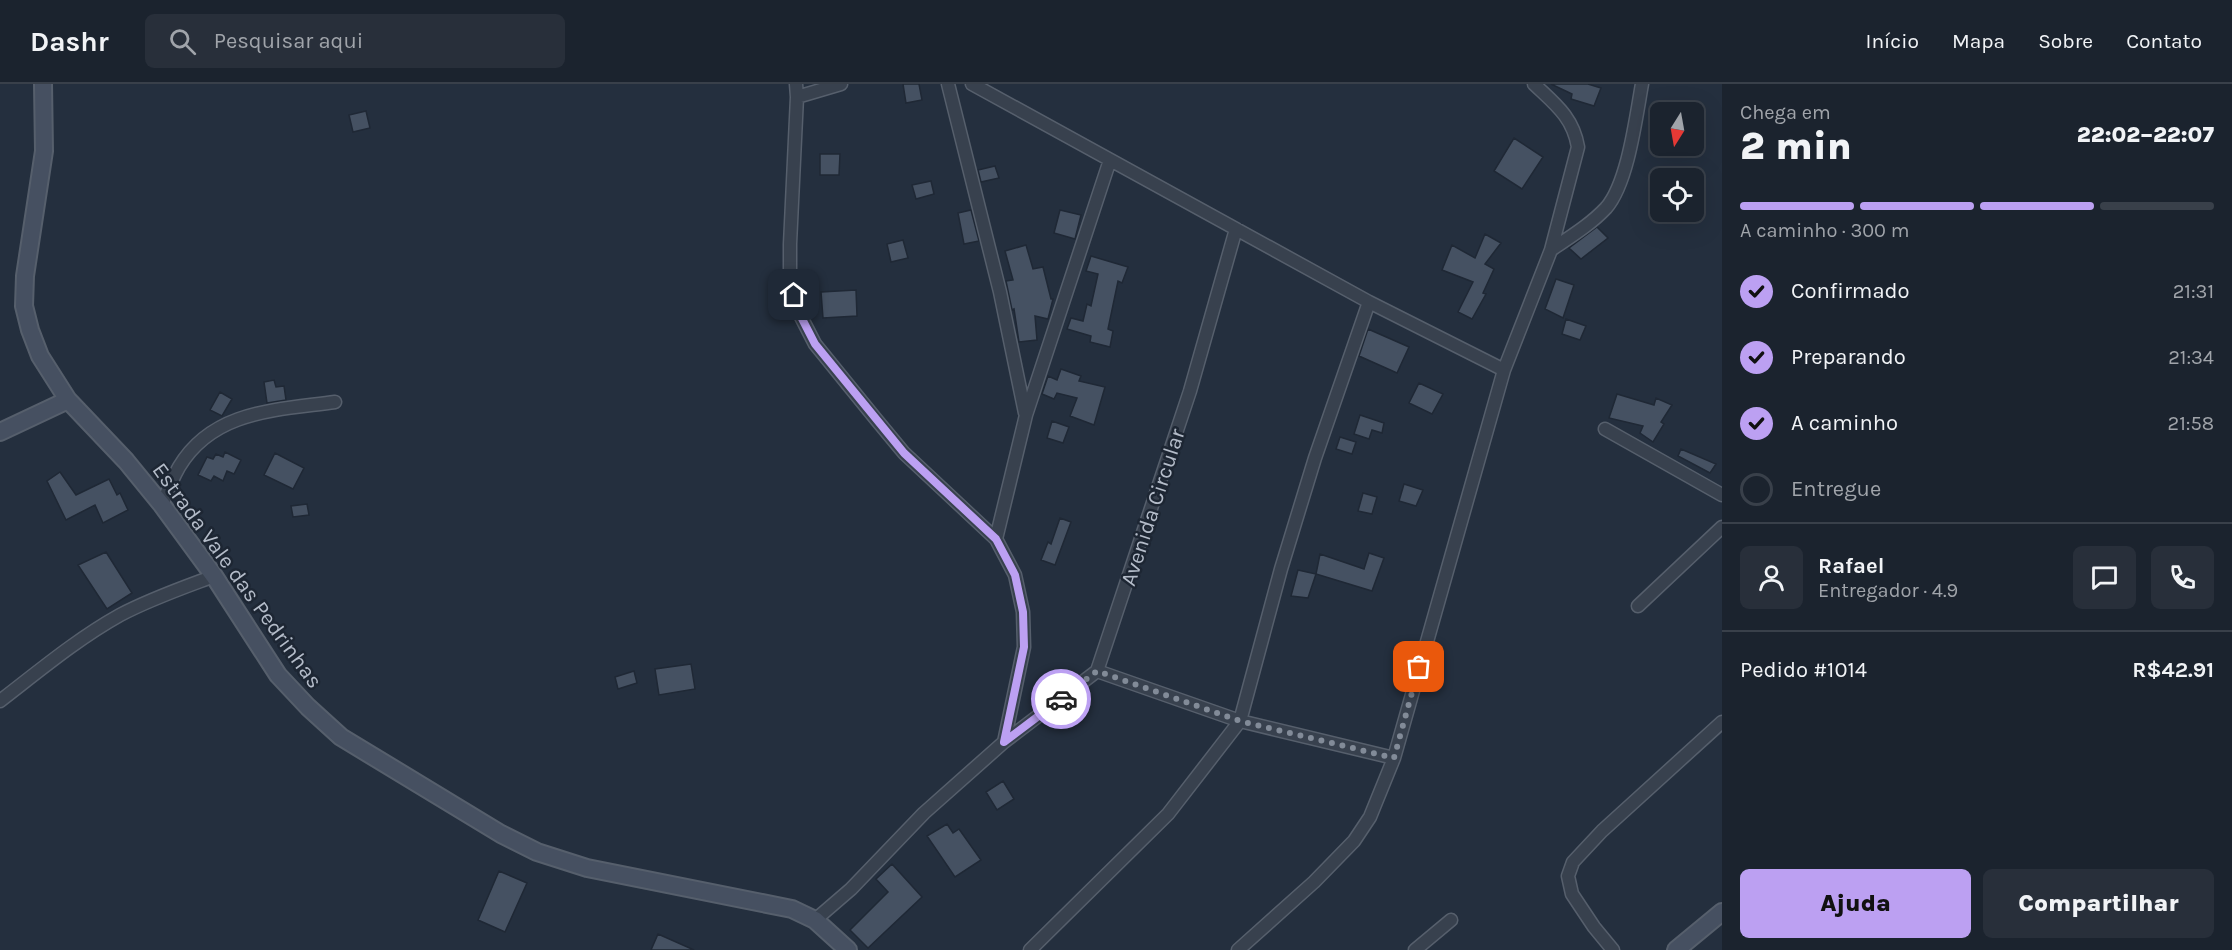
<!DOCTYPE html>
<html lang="pt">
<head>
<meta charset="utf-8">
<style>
  body { margin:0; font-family:Karla,sans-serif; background:#282f3a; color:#f1f3f6; height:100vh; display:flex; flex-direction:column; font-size:22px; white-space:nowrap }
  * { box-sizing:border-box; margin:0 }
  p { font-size:20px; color:#a0a4aa }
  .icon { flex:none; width:33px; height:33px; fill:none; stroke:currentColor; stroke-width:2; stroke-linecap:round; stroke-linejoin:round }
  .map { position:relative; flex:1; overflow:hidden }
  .drawer { display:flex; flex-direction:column; background:#1b232e; width:510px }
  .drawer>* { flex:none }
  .needle { width:39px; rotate:191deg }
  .buttons { position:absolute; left:1650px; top:18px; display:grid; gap:12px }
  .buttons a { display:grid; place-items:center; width:54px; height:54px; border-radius:9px; background:#1b232e; box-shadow:0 6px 24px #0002,0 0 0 2px #39404a; font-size:30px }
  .pin { position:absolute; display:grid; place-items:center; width:51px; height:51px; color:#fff; margin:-26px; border-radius:12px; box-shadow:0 3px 9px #0006 }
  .courier { position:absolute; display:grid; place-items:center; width:60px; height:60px; margin:-30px; border:4px solid #bca0f2; border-radius:50%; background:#fff; color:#222; box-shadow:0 2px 8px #0007 }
  .overview em { font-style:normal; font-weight:800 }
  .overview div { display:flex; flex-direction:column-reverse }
  .overview { display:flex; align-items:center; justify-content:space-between; height:102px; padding:0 18px }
  h1 { font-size:39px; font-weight:800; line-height:45px }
  .bar { display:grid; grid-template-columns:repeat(4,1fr); gap:9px 6px; align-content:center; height:72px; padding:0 18px }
  .bar i { height:8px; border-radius:4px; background:#39404a }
  .bar .active { background:#bca0f2 }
  .bar p { grid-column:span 4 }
  .line { display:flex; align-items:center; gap:15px; padding:0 18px; border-top:2px solid #39404a }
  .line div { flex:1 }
  .round { display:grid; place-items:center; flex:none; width:63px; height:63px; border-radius:9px; background:#282f3a }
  ol { padding:0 18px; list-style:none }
  li { display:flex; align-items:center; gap:18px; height:66px }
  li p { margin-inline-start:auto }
  li .icon { padding:6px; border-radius:50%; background:#bca0f2; color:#111; stroke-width:4 }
  li:last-child { color:#a0a4aa }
  li i { width:33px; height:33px; border:3px solid #39404a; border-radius:50% }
  .action { display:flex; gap:12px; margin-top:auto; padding:12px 18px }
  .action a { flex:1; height:69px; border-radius:9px; background:#bca0f2; color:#111; font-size:24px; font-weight:800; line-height:69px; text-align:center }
  .action a+a { background:#282f3a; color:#f1f3f6 }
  header { display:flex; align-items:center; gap:36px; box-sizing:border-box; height:84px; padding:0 30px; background:#1b232e; border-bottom:2px solid #39404a }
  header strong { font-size:28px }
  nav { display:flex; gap:33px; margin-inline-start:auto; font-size:21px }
  .search { width:420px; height:54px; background:#282f3a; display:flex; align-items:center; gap:15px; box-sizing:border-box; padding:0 21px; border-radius:9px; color:#a0a4aa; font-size:22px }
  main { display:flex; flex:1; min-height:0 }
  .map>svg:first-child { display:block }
  .building { fill:#455162; stroke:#1f2835; stroke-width:1.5 }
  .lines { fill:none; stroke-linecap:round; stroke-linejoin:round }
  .street-casing { stroke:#565f6c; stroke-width:15 }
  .secondary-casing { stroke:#565f6c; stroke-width:20 }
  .street { stroke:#38414e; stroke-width:12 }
  .secondary { stroke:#465061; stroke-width:16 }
  .done { stroke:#828b98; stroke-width:6; stroke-dasharray:0 10.8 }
  .route { stroke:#bca0f2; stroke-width:8 }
  .labels { text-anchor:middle; stroke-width:5; stroke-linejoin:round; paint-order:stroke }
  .street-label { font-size:22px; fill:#b4bcc9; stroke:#1d2633 }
</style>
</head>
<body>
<header>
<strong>Dashr</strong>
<div class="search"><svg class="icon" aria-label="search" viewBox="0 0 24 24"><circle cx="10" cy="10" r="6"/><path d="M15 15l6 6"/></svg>Pesquisar aqui</div>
<nav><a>Início</a><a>Mapa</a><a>Sobre</a><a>Contato</a></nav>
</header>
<main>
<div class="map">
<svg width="1722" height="866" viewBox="0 0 1722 866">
  <rect width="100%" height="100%" fill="#242f3e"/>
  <path class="building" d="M903,0H919L922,16L906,19Z
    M1551,0H1588L1601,4L1594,22L1571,15L1572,10Z
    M366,27L370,44L353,48L349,31Z
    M1514,54L1543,73L1522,105L1494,87Z
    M820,70H840L839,91H820Z
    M995,82L999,94L981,98L978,86Z
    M931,97L934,110L916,115L912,101Z
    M971,126L979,157L964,160L958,129Z
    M1060,126L1081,131L1075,155L1054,149Z
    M1597,143L1608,154L1581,175L1569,164Z
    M1485,150L1501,159L1485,180L1494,185L1483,209L1486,210L1472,235L1458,228L1473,198L1442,186L1452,161L1475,174Z
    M903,156L908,174L891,178L887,160Z
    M1026,161L1033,185L1043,183L1051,215H1053L1048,235L1035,232L1037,256L1019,258L1014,225L1012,226L1006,197L1013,196L1005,167Z
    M1091,172L1128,183L1122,199L1118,197L1108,245L1113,247L1110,263L1090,258L1091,252L1067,245L1071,234L1083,237L1087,220L1091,222L1098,190L1086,187Z
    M1556,195L1574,201L1563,234L1545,225Z
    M856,206L857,232L823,234L821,208Z
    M1566,235L1586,242L1580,256L1562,250Z
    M1368,245L1409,263L1397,289L1359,272Z
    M1061,285L1081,292L1079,297L1105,303L1094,341L1070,332L1077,314L1057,309L1054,315L1042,310L1048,292L1057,296Z
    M274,296L276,303L284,302L286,316L267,319L264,298Z
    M1419,299L1443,310L1432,330L1409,319Z
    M220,308L232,315L222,332L210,326Z
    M1617,310L1654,321L1656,314L1672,321L1661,338L1664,340L1653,358L1640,349L1643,342L1609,334Z
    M1360,331L1384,339L1382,349L1372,346L1369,355L1354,350Z
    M1052,337L1069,343L1063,359L1047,354Z
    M1340,353L1356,358L1352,370L1336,365Z
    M1681,365L1716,380L1710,389L1678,372Z
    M225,368L241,376L234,390L227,387L223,397L214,392L211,397L198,391L207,373L213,375L216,370L223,373Z
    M275,369L304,384L293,405L264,391Z
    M60,388L76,411L109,395L117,411L120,409L128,426L103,439L95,421L66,436L47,397Z
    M1404,400L1423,406L1416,422L1399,417Z
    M1363,409L1377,413L1372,430L1358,427Z
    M307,420L309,431L293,433L291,422Z
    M1060,434L1071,438L1055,481L1041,476L1048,458L1051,460Z
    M106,468L132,509L107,525L78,481Z
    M1369,469L1384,474L1372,507L1316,490L1320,470L1364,485Z
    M1298,486L1316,490L1308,514L1291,512Z
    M691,580L695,605L659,611L655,585Z
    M634,587L637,599L618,605L615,593Z
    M1003,697L1014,715L997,726L986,708Z
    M947,740L953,749L959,745L981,776L955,793L927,752Z
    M892,780L922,813L868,864L850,846L888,808L876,795Z
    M499,787L527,799L505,848L478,836Z
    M658,850L694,866H651Z"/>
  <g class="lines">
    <defs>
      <path id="street" d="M796,0L797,13L790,160V196L797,225L815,260L875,334L904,369L996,455L1015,491L1023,528L1024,563L1004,658
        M948,0L1000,208L1025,329
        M972,0L1369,218L1504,286
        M797,13L841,0
        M1551,166C1570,153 1590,141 1606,124C1628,99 1636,33 1642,0
        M1605,345L1722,411
        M162,421C167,408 172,395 179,383C213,326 277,326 335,318
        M996,455L1026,331L1110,76
        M1638,522L1722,443
        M1097,587L1240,637L1394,674
        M0,617C39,587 77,555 120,531C150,515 182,504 214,492
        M815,836L851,805L924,729L1004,658L1097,587L1190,307L1236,145
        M1030,866L1168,730L1240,637L1281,485L1315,374L1369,218
        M1238,866L1314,798L1354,757L1370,733L1394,674L1504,286L1551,166L1578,63C1573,33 1555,20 1534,0
        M1415,866L1451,836
        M1613,866L1594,843L1572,810L1568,792L1573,778L1602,747L1722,638"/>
      <path id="secondary" d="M43,0L44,67L25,192L24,222L30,246L40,272L68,316L126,377L162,421L214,492L278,591L308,623L341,653L501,750L537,768L587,784L792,825L815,836L848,866
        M0,348L68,316
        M1676,866L1722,828"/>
    </defs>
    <use href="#street" class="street-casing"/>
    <use href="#secondary" class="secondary-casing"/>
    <use href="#street" class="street"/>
    <use href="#secondary" class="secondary"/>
  </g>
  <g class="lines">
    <path class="done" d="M1061,615L1097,587L1240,637L1394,674L1419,583"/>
    <path class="route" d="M794,211L797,225L815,260L904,369L996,455L1015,491L1023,528L1024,563L1004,658L1061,615"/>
  </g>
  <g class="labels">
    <g class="street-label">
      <text transform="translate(1152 423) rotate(-72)" y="8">Avenida Circular</text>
      <text transform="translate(238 491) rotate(54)" y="8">Estrada Vale das Pedrinhas</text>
    </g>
  </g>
</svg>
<div class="buttons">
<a><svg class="needle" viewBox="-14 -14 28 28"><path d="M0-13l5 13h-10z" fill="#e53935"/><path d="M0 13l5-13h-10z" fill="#a0a4aa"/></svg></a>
<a><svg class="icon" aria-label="locate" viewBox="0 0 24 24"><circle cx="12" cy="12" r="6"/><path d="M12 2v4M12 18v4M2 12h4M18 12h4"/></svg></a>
</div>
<div class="pin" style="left:1419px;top:583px;background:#ea580c"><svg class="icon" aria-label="bag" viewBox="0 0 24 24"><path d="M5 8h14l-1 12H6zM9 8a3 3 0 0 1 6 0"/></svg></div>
<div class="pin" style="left:794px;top:211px;background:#1f2937"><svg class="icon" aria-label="home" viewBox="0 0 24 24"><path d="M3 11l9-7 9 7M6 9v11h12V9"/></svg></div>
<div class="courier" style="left:1061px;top:615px"><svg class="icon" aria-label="car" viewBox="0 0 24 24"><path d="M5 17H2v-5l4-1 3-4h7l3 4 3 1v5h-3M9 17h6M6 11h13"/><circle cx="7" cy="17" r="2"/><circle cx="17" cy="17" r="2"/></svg></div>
</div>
<section class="drawer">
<div class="overview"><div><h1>2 min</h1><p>Chega em</p></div><em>22:02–22:07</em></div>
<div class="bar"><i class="active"></i><i class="active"></i><i class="active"></i><i></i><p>A caminho · 300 m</p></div>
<ol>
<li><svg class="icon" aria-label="check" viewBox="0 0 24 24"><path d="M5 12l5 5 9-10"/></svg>Confirmado<p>21:31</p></li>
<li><svg class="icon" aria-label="check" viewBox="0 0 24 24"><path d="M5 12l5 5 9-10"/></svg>Preparando<p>21:34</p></li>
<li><svg class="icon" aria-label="check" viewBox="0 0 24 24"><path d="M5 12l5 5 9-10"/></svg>A caminho<p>21:58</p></li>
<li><i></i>Entregue</li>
</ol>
<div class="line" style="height:108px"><a class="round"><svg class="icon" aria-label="person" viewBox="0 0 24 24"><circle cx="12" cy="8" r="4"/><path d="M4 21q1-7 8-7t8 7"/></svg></a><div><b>Rafael</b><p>Entregador · 4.9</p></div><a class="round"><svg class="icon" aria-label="chat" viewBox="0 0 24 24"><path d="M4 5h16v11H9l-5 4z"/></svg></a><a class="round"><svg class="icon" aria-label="phone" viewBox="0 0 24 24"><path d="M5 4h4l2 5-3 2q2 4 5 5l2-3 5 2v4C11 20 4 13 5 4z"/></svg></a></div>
<div class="line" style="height:78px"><div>Pedido #1014</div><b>R$42.91</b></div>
<div class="action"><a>Ajuda</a><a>Compartilhar</a></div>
</section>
</main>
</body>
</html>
